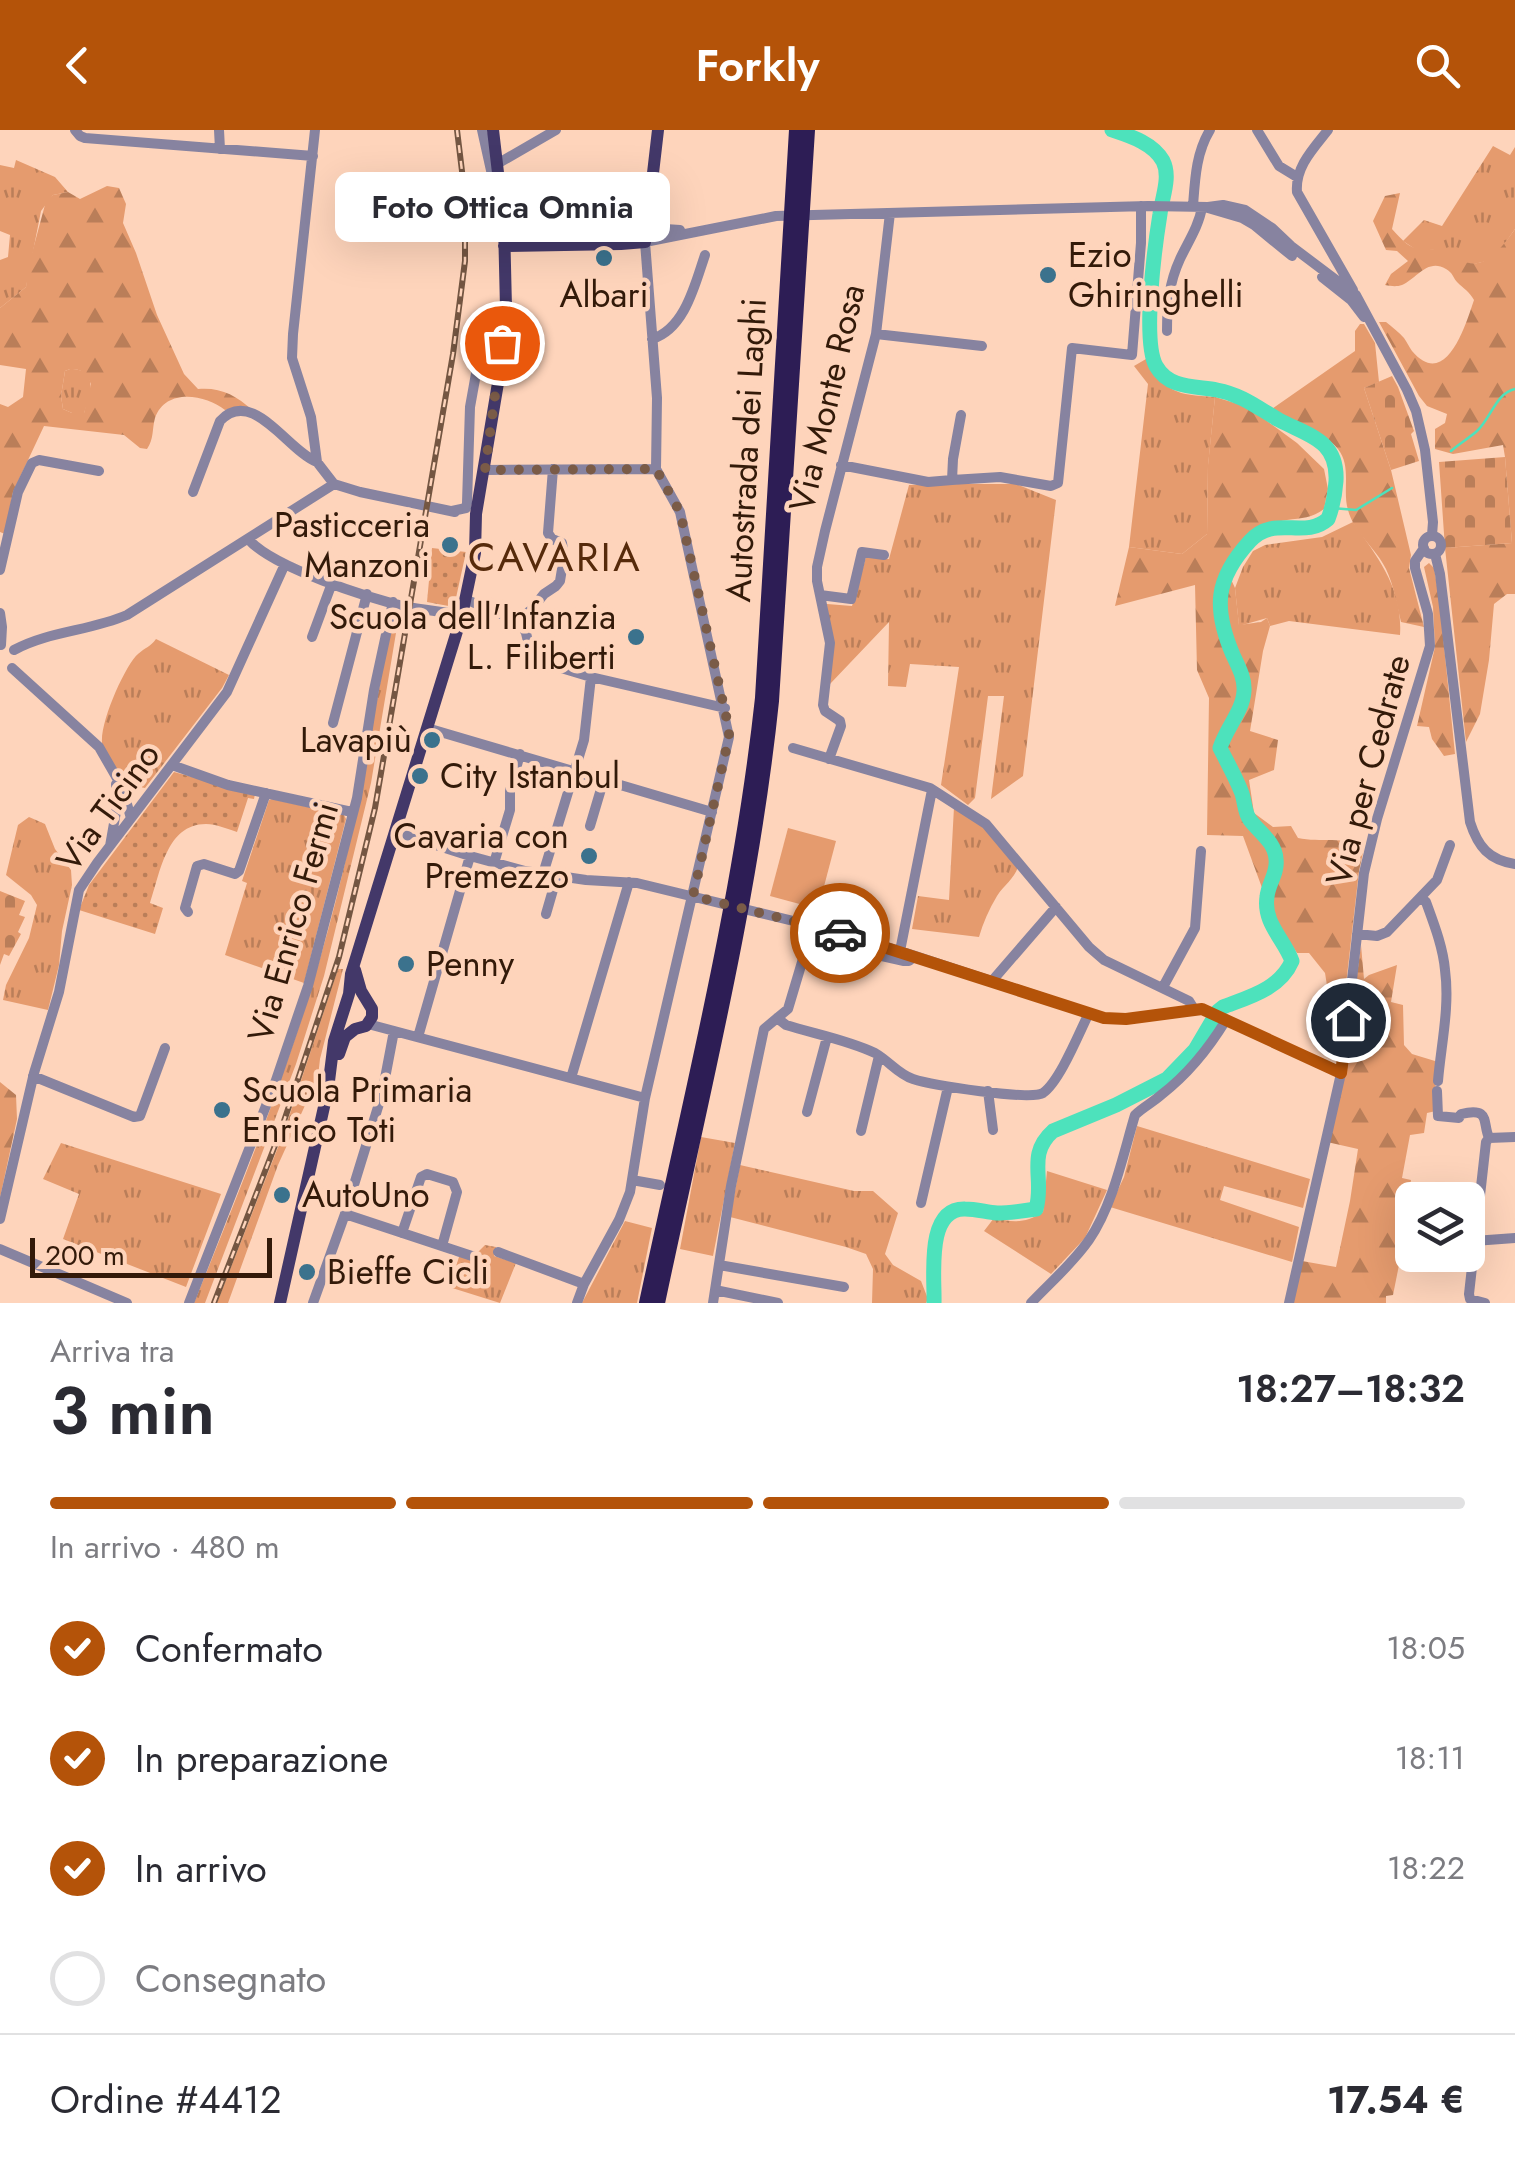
<!DOCTYPE html>
<html lang="it">
<head>
<meta charset="utf-8">
<style>
  body { margin:0; font-family:Jost,sans-serif; background:#f7f7f7; color:#2b2b33; height:100vh; display:flex; flex-direction:column; font-size:38px; white-space:nowrap }
  * { box-sizing:border-box; margin:0 }
  p { font-size:32px; color:#7c7c81 }
  .icon { flex:none; width:55px; height:55px; fill:none; stroke:currentColor; stroke-width:2; stroke-linecap:round; stroke-linejoin:round }
  .map { position:relative; height:1173px; overflow:hidden }
  .side { display:flex; flex-direction:column; background:#fff; flex:1 }
  .side>* { flex:none }
  .buttons { position:absolute; left:1395px; top:1052px; display:grid; gap:20px }
  .buttons a { display:grid; place-items:center; width:90px; height:90px; border-radius:15px; background:#fff; box-shadow:0 10px 40px #0002; font-size:50px }
  .scale { position:absolute; left:30px; bottom:25px; width:242px; box-sizing:border-box; padding-left:10px; border:5px solid #331a09; border-top:0; font-size:28px; line-height:35px; white-space:nowrap; color:#331a09; -webkit-text-stroke:8px #fed4bb; paint-order:stroke }
  .pin { position:absolute; display:grid; place-items:center; width:85px; height:85px; color:#fff; margin:-42px; border:5px solid #fff; border-radius:50%; box-shadow:0 2px 10px #0007 }
  .courier { position:absolute; display:grid; place-items:center; width:100px; height:100px; margin:-50px; border:8px solid #b45309; border-radius:50%; background:#fff; color:#222; box-shadow:0 2px 12px #0007 }
  .bubble { position:absolute; height:70px; border-radius:15px; background:#fff; box-shadow:0 10px 40px #0002; font-size:32px; font-weight:600; line-height:70px; text-align:center }
  .summary em { font-style:normal; font-weight:600 }
  .summary div { display:flex; flex-direction:column-reverse }
  .summary { display:flex; align-items:center; justify-content:space-between; height:170px; padding:0 50px }
  h1 { font-size:65px; font-weight:600; line-height:75px }
  .bar { display:grid; grid-template-columns:repeat(4,1fr); gap:15px 10px; align-content:center; height:120px; padding:0 50px }
  .bar i { height:12px; border-radius:8px; background:#e1e1e2 }
  .bar .on { background:#b45309 }
  .bar p { grid-column:span 4 }
  .line { display:flex; align-items:center; gap:25px; padding:0 50px; border-top:2px solid #e1e1e2 }
  .line div { flex:1 }
  ol { padding:0 50px; list-style:none }
  li { display:flex; align-items:center; gap:30px; height:110px }
  li p { margin-inline-start:auto }
  li .icon { padding:10px; border-radius:50%; background:#b45309; color:#fff; stroke-width:4 }
  li:last-child { color:#7c7c81 }
  li i { width:55px; height:55px; border:5px solid #e1e1e2; border-radius:50% }
  header { display:flex; justify-content:space-between; align-items:center; height:130px; padding:0 50px; background:#b45309; color:#fff; font-size:45px; font-weight:600 }
  .map>svg:first-child { display:block }
  .grass { fill:url(#grass-tufts) }
  .forest { fill:url(#forest-firs); fill-rule:evenodd }
  .cemetery { fill:url(#cemetery-stones) }
  .park { fill:url(#park-dots) }
  .pitch { fill:#e59b6e }
  .lines { fill:none; stroke-linecap:round; stroke-linejoin:round }
  .stream { stroke:#4de2bc; stroke-width:2.5 }
  .river { stroke:#4de2bc; stroke-width:15 }
  .minor { stroke:#8783a0; stroke-width:10 }
  .major { stroke:#433869; stroke-width:12 }
  .highway { stroke:#2d1d55; stroke-width:14 }
  .rail-casing { stroke:#745642; stroke-width:6 }
  .rail { stroke:#fed4bb; stroke-width:2.5; stroke-dasharray:8; stroke-linecap:butt }
  .done { stroke:#7a5b47; stroke-width:10; stroke-dasharray:0 18 }
  .route { stroke:#b45309; stroke-width:12 }
  .poi-dot { fill:#3b728d; stroke:#fed4bb; stroke-width:4 }
  .labels { text-anchor:middle; stroke-width:9; stroke-linejoin:round; paint-order:stroke }
  .poi-label { font-size:35px; fill:#331a09; stroke:#fed4bb; text-anchor:start }
  .street-label { font-size:35px; fill:#331a09; stroke:#fed4bb }
  .quarter-label { font-size:40px; letter-spacing:2.5px; fill:#562a0b; stroke:#fed4bb }
</style>
</head>
<body>
<header><svg class="icon" aria-label="back" viewBox="0 0 24 24"><path d="M15 5l-7 7 7 7"/></svg>Forkly<svg class="icon" aria-label="search" viewBox="0 0 24 24"><circle cx="10" cy="10" r="6"/><path d="M15 15l6 6"/></svg></header>
<div class="map">
<svg width="1515" height="1173" viewBox="0 0 1515 1173">
  <defs>
    <pattern id="grass-tufts" width="24" height="20" patternUnits="userSpaceOnUse" patternTransform="scale(2.5)"><rect width="24" height="20" fill="#e59b6e"/><path d="M3 7l-1-3M5 7V3M7 7l1-3M15 17l-1-3M17 17v-4M19 17l1-3" fill="none" stroke="#ba7e59"/></pattern>
    <pattern id="forest-firs" width="22" height="20" patternUnits="userSpaceOnUse" patternTransform="scale(2.5)"><rect width="22" height="20" fill="#e59b6e"/><path d="M5 1l3.5 6h-7zM16 11l3.5 6h-7z" fill="#ba7e59"/></pattern>
    <pattern id="cemetery-stones" width="16" height="16" patternUnits="userSpaceOnUse" patternTransform="scale(2.5)"><rect width="16" height="16" fill="#e59b6e"/><path d="M2 7V4a2 2 0 0 1 4 0v3zM10 15v-3a2 2 0 0 1 4 0v3z" fill="#ba7e59"/></pattern>
    <pattern id="park-dots" width="8" height="8" patternUnits="userSpaceOnUse" patternTransform="scale(2.5)"><rect width="8" height="8" fill="#e59b6e"/><path d="M2 2h.1M6 6h.1" fill="none" stroke="#ba7e59" stroke-width="1.8" stroke-linecap="round"/></pattern>
  </defs>
  <rect width="100%" height="100%" fill="#fed4bb"/>
  <path class="grass" d="M1493,16L1510,25L1515,17V99L1501,119L1491,130L1474,134L1458,133L1441,119L1418,121L1403,111L1424,90L1442,96Z
    M16,30L55,47L68,62L53,65L41,81L26,157L0,178V130L8,127L10,105L0,101V35L14,38Z
    M1146,229C1168,264 1175,264 1215,267L1208,336L1207,404L1182,424L1129,417L1148,254L1134,236Z
    M70,239C99,239 91,264 84,283H72L63,279L61,266L65,241Z
    M960,354H1016L1056,370L1023,646L991,669L1004,566H988L975,668L968,675L941,655L959,537L910,534L906,557L888,556L889,492L830,554L827,474L852,476L866,427L889,429L909,355Z
    M1353,392C1378,428 1403,458 1400,505L1289,491L1270,496L1267,488L1239,496L1235,458L1243,437L1253,421L1265,415L1322,407Z
    M395,478L400,479L371,653L324,846L296,934L205,1173H194C248,1041 301,908 336,770C361,673 374,575 395,478Z
    M156,509L229,545L222,558L145,658L130,655C121,643 108,630 103,617C96,600 125,535 138,524C146,517 150,517 156,509Z
    M272,669L344,685L346,689L304,853L225,825L247,753L242,751L269,670Z
    M954,677L985,696L1018,737C1014,749 1004,755 997,766C989,779 983,793 979,807L912,799L918,766L949,770Z
    M29,687L45,694L55,719L71,740L72,755L62,801L59,835L48,880L3,870L6,855L29,808L37,775L31,765L6,745L18,695Z
    M338,839H343L320,929L315,973L307,971L278,1035L228,1173H217L284,1002Z
    M1137,996L1310,1049L1303,1078L1224,1056L1220,1070L1299,1097L1292,1132L1110,1077L1124,1047Z
    M701,1007L735,1013L713,1126L680,1119Z
    M61,1013L221,1064L186,1157L63,1109L79,1064L43,1049Z
    M740,1035L854,1061H873L898,1083L885,1124L893,1135L921,1151L928,1169L926,1173H872L873,1139L866,1124L846,1117L730,1087Z
    M1047,1041L1107,1060L1085,1108L1051,1144L984,1101L994,1088C1014,1093 1026,1093 1043,1082Z
    M625,1091L652,1098L637,1173H582Z
    M485,1115L496,1117L494,1126L516,1133L500,1173L449,1157L459,1127L476,1124Z"/>
  <path class="forest" d="M107,56L119,58L126,74L123,93L136,123L157,185L184,244L198,259C220,257 236,265 252,280L235,278L225,280C206,265 166,257 155,288C152,299 154,309 147,319L140,318L124,305L44,296L13,362L5,404L0,402V274L8,277L23,267L26,239L0,235V178L26,157L28,138L46,71L53,65L68,62L80,69ZM70,239C82,239 86,243 91,254L84,283H72L63,279L61,266L65,241Z
    M1400,63L1392,99C1410,119 1415,122 1441,118C1476,147 1492,132 1515,99V464H1507L1494,474L1489,530L1480,584L1466,612L1445,418L1512,413L1505,327L1503,315L1453,324L1435,319V299L1445,293L1447,284L1427,276L1419,266L1379,192H1386C1392,197 1399,202 1404,208C1407,212 1409,217 1412,221C1446,261 1466,194 1474,170C1469,161 1464,159 1457,152C1452,146 1453,143 1446,139C1427,128 1417,149 1402,155C1396,157 1391,156 1385,155L1391,144L1408,131L1397,121L1386,120L1373,91L1385,66Z
    M1360,194H1364L1375,213L1379,252L1364,258L1391,340L1411,425L1409,438L1424,497L1401,492C1397,475 1394,456 1386,439C1376,418 1354,403 1348,380C1342,360 1352,337 1338,319C1321,299 1293,290 1269,281L1355,221V201Z
    M1215,267L1248,277L1297,313L1324,339L1328,359L1324,379C1312,388 1302,388 1287,390C1255,395 1243,411 1225,436L1235,458L1239,495L1261,492L1267,488L1270,496L1263,521L1250,601L1278,610L1274,640L1249,650L1254,683L1273,697L1291,696L1298,708C1320,713 1345,705 1364,718L1359,741L1338,924L1325,843L1309,823H1297L1272,785L1243,706L1207,705L1209,568L1197,540L1195,455L1115,476L1129,417L1182,424L1207,404L1208,335Z
    M1429,433L1434,438L1439,467L1455,624L1444,626L1432,609L1429,597L1417,596L1435,517L1433,477L1424,437Z
    M1361,815L1364,849L1369,845L1397,835L1391,872L1403,875L1404,915L1412,924L1435,931L1436,981L1427,983L1424,1003L1410,1005L1402,1048L1411,1050L1408,1070L1412,1071V1125H1449L1445,1138L1400,1130L1393,1165L1386,1166V1173H1293L1302,1131L1336,1137L1350,1071L1358,1019L1327,1012L1344,945Z
    M0,952L16,965L17,989L0,1068Z"/>
  <path class="cemetery" d="M1392,246L1398,257L1414,301L1411,304L1419,331L1391,340L1364,258Z
    M1505,327L1512,413L1445,418L1439,332Z
    M0,761L25,771L19,785L25,787L18,802L21,804L9,826L4,824L0,835Z"/>
  <path class="park" d="M432,418L466,422L454,477L427,472Z
    M174,642L255,664L254,669L248,668L237,702C228,699 216,694 206,694C166,694 160,744 150,773L163,778L155,804L79,780L89,755Z"/>
  <path class="pitch" d="M788,698L836,711L818,779L770,766Z"/>
  <g class="lines">
    <path class="stream" d="M1451,321C1459,314 1469,308 1477,301C1491,288 1496,263 1515,259
      M1332,378L1356,380L1392,358"/>
    <path class="river" d="M934,1173C935,1148 925,1078 965,1079C976,1079 986,1082 997,1083C1010,1083 1023,1081 1036,1079C1045,1049 1026,1025 1053,1001L1116,975L1167,949L1195,920L1218,881L1223,877C1249,867 1280,859 1292,831C1284,809 1263,793 1267,767C1268,754 1278,743 1276,729C1275,712 1259,702 1250,690C1244,682 1245,670 1241,661C1235,646 1227,632 1220,618C1226,598 1243,581 1244,561C1245,548 1238,536 1233,525C1213,478 1215,449 1250,411C1275,384 1304,410 1328,389C1333,376 1335,365 1336,351C1338,310 1309,306 1279,290C1258,278 1243,265 1217,260C1195,256 1169,259 1156,236C1142,210 1155,115 1160,84C1162,67 1171,47 1163,31C1153,13 1130,6 1112,0"/>
    <path class="minor" d="M75,0L80,6L85,8L313,26
      M219,0L220,19
      M315,0L293,204L292,228L311,287L317,332L334,354
      M482,0L492,45L499,47
      M1257,0L1279,36L1297,47
      M1328,0C1313,19 1295,37 1297,62L1353,160
      M497,34L556,0
      M1193,76C1195,49 1196,23 1210,0
      M1208,78L1242,88L1254,95L1292,126
      M648,84L665,99L680,100
      M583,115L585,59
      M1322,147L1351,170L1364,187
      M1167,201C1167,175 1169,153 1180,129C1188,112 1199,96 1202,77
      M876,204L982,216
      M652,209C685,199 695,154 705,125
      M841,335L928,352L952,350L953,329L961,285
      M485,340L656,339
      M952,350L1000,347L1051,356L1058,353L1072,218L1132,225L1141,113V76
      M334,354L360,362L455,382
      M193,362L220,291C252,256 288,321 317,332
      M452,381L466,378L467,373L470,277L479,227L482,187
      M1423 415a9 9 0 1 1 18 0a9 9 0 1 1-18 0Z
      M248,409C273,438 369,468 407,477C425,480 444,482 462,485
      M1435,424L1440,444L1470,692C1478,717 1489,730 1515,734
      M0,440L18,362L32,333L39,330L99,341
      M820,465L851,469L862,422L884,425
      M465,469L500,484L519,489L526,503L530,520L548,534L591,547L725,578
      M0,483L2,497L1,515
      M519,489L531,480L544,464L556,456L560,451L564,427L562,413L552,409L548,403L553,339
      M312,507L332,453
      M14,520C49,501 90,501 127,485L334,354
      M12,538L99,617L122,657L131,688
      M333,593L367,464
      M427,598L712,682
      M793,618L930,658L986,694L1089,817L1104,830L1189,871L1194,879
      M829,629L841,596L840,591L825,581L823,575L830,513L817,451V437L825,401L876,204L890,83
      M172,635L228,655L352,682
      M590,696L604,649
      M395,702L470,726L525,741L586,750L637,753L814,796L900,821L1104,888L1125,889L1202,879L1341,943
      M110,716L117,676L116,654
      M494,733L510,680V661L520,624
      M543,744L584,610L591,547
      M1421,768L1426,772C1434,794 1443,817 1445,840C1450,877 1441,915 1438,951
      M188,782L185,778L197,736L204,734L235,744L239,741L266,663
      M546,784L557,746
      M1357,804L1377,806L1387,802L1437,750L1450,715
      M900,821L932,660
      M992,851L1056,777
      M1163,857L1195,798L1201,721
      M777,888L786,895C815,904 848,910 875,923C889,931 898,944 913,949C931,955 1031,971 1043,963C1060,951 1079,903 1089,883
      M368,894L645,968
      M418,907L470,726
      M33,946L134,987L140,986L165,918
      M571,948L629,752
      M988,961L993,1000
      M1437,961L1438,986L1459,988L1461,984C1491,977 1482,992 1489,1008
      M807,982L827,907
      M861,1001L879,926
      M1489,1008L1515,1007
      M632,1050L660,1055
      M921,1073L948,957
      M345,1084L478,1128
      M0,1089L34,943L59,862L79,760L97,733L227,562L285,434
      M402,1103L421,1047L427,1044L453,1052L457,1062L442,1116
      M1474,1111L1515,1108
      M0,1119L127,1173
      M498,1122L584,1154
      M719,1135L844,1157
      M715,1160L778,1173
      M189,1173L276,950L308,856L357,668L374,560L393,472
      M313,1173L345,1084L382,964L394,901
      M577,1173L584,1154L619,1090L630,1062L645,968L729,607L680,382L656,339L657,268L645,112L776,86L1148,76L1208,77L1223,75L1245,80L1272,98L1291,116L1356,165L1407,260L1416,281L1425,320L1433,392L1432,405
      M713,1173L731,1056L764,899L788,879L808,812H820L904,831H909L915,826
      M1031,1173C1050,1153 1073,1133 1089,1110C1113,1075 1123,1025 1135,985C1143,977 1152,973 1161,965C1187,945 1209,918 1226,890
      M1289,1173L1342,939L1364,743L1377,689L1430,516L1428,484L1415,438V431L1424,418
      M1485,1173L1470,1169L1469,1164L1486,1012L1489,1008"/>
    <path class="major" d="M504,116L621,114L645,112L658,0
      M339,924L345,907L355,899L366,896L372,887V879L361,861L355,840
      M280,1173L328,959L334,911L349,864L351,844L462,485L475,423L476,384L498,253L506,178L504,94L493,0"/>
    <path class="highway" d="M646,1173C689,972 740,772 762,568L796,0
      M658,1173C700,973 751,774 772,571L808,0"/>
    <defs>
      <path id="rail" d="M214,1173L281,1000L339,827L375,678L453,224L465,131V66L457,0"/>
    </defs>
    <use href="#rail" class="rail-casing"/>
    <use href="#rail" class="rail"/>
  </g>
  <g class="lines">
    <path class="done" d="M502,213L485,340L656,339L680,382L729,599V607L693,766L840,803"/>
    <path class="route" d="M840,803L1104,888L1126,889L1202,879L1341,943L1348,890"/>
  </g>
  <g class="poi-dot">
    <circle cx="604" cy="128" r="10"/>
    <circle cx="1048" cy="145" r="10"/>
    <circle cx="450" cy="415" r="10"/>
    <circle cx="636" cy="507" r="10"/>
    <circle cx="432" cy="610" r="10"/>
    <circle cx="420" cy="646" r="10"/>
    <circle cx="589" cy="726" r="10"/>
    <circle cx="406" cy="834" r="10"/>
    <circle cx="222" cy="980" r="10"/>
    <circle cx="282" cy="1065" r="10"/>
    <circle cx="307" cy="1142" r="10"/>
  </g>
  <g class="labels">
    <g class="poi-label">
      <text x="1068" y="137">Ezio<tspan x="1068" dy="40">Ghiringhelli</tspan></text>
      <text x="604" y="177" text-anchor="middle">Albari</text>
      <text x="430" y="407" text-anchor="end">Pasticceria<tspan x="430" dy="40">Manzoni</tspan></text>
      <text x="616" y="499" text-anchor="end">Scuola dell'Infanzia<tspan x="616" dy="40">L. Filiberti</tspan></text>
      <text x="412" y="622" text-anchor="end">Lavapiù</text>
      <text x="440" y="658">City Istanbul</text>
      <text x="569" y="718" text-anchor="end">Cavaria con<tspan x="569" dy="40">Premezzo</tspan></text>
      <text x="426" y="846">Penny</text>
      <text x="242" y="972">Scuola Primaria<tspan x="242" dy="40">Enrico Toti</tspan></text>
      <text x="302" y="1077">AutoUno</text>
      <text x="327" y="1154">Bieffe Cicli</text>
    </g>
    <g class="street-label">
      <text transform="translate(827 268) rotate(-77)" y="12">Via Monte Rosa</text>
      <text transform="translate(746 320) rotate(-87)" y="12">Autostrada dei Laghi</text>
      <text transform="translate(1368 640) rotate(-75)" y="12">Via per Cedrate</text>
      <text transform="translate(108 677) rotate(-54)" y="12">Via Ticino</text>
      <text transform="translate(293 792) rotate(-74)" y="12">Via Enrico Fermi</text>
    </g>
    <g class="quarter-label">
      <text x="555" y="441">CAVARIA</text>
    </g>
  </g>
</svg>
<div class="buttons">
<a><svg class="icon" aria-label="layers" viewBox="0 0 24 24"><path d="M12 4l9 5-9 5-9-5zM3 14l9 5 9-5"/></svg></a>
</div>
<div class="scale">200 m</div>
<div class="pin" style="left:502px;top:213px;background:#ea580c"><svg class="icon" aria-label="bag" viewBox="0 0 24 24"><path d="M5 8h14l-1 12H6zM9 8a3 3 0 0 1 6 0"/></svg></div>
<div class="pin" style="left:1348px;top:890px;background:#1f2937"><svg class="icon" aria-label="home" viewBox="0 0 24 24"><path d="M3 11l9-7 9 7M6 9v11h12V9"/></svg></div>
<div class="courier" style="left:840px;top:803px"><svg class="icon" aria-label="car" viewBox="0 0 24 24"><path d="M5 17H2v-5l4-1 3-4h7l3 4 3 1v5h-3M9 17h6M6 11h13"/><circle cx="7" cy="17" r="2"/><circle cx="17" cy="17" r="2"/></svg></div>
<div class="bubble" style="left:335px;top:42px;width:335px">Foto Ottica Omnia</div>
</div>
<section class="side">
<div class="summary"><div><h1>3 min</h1><p>Arriva tra</p></div><em>18:27–18:32</em></div>
<div class="bar"><i class="on"></i><i class="on"></i><i class="on"></i><i></i><p>In arrivo · 480 m</p></div>
<ol>
<li><svg class="icon" aria-label="check" viewBox="0 0 24 24"><path d="M5 12l5 5 9-10"/></svg>Confermato<p>18:05</p></li>
<li><svg class="icon" aria-label="check" viewBox="0 0 24 24"><path d="M5 12l5 5 9-10"/></svg>In preparazione<p>18:11</p></li>
<li><svg class="icon" aria-label="check" viewBox="0 0 24 24"><path d="M5 12l5 5 9-10"/></svg>In arrivo<p>18:22</p></li>
<li><i></i>Consegnato</li>
</ol>
<div class="line" style="height:130px"><div>Ordine #4412</div><b>17.54 €</b></div>
</section>
</body>
</html>
